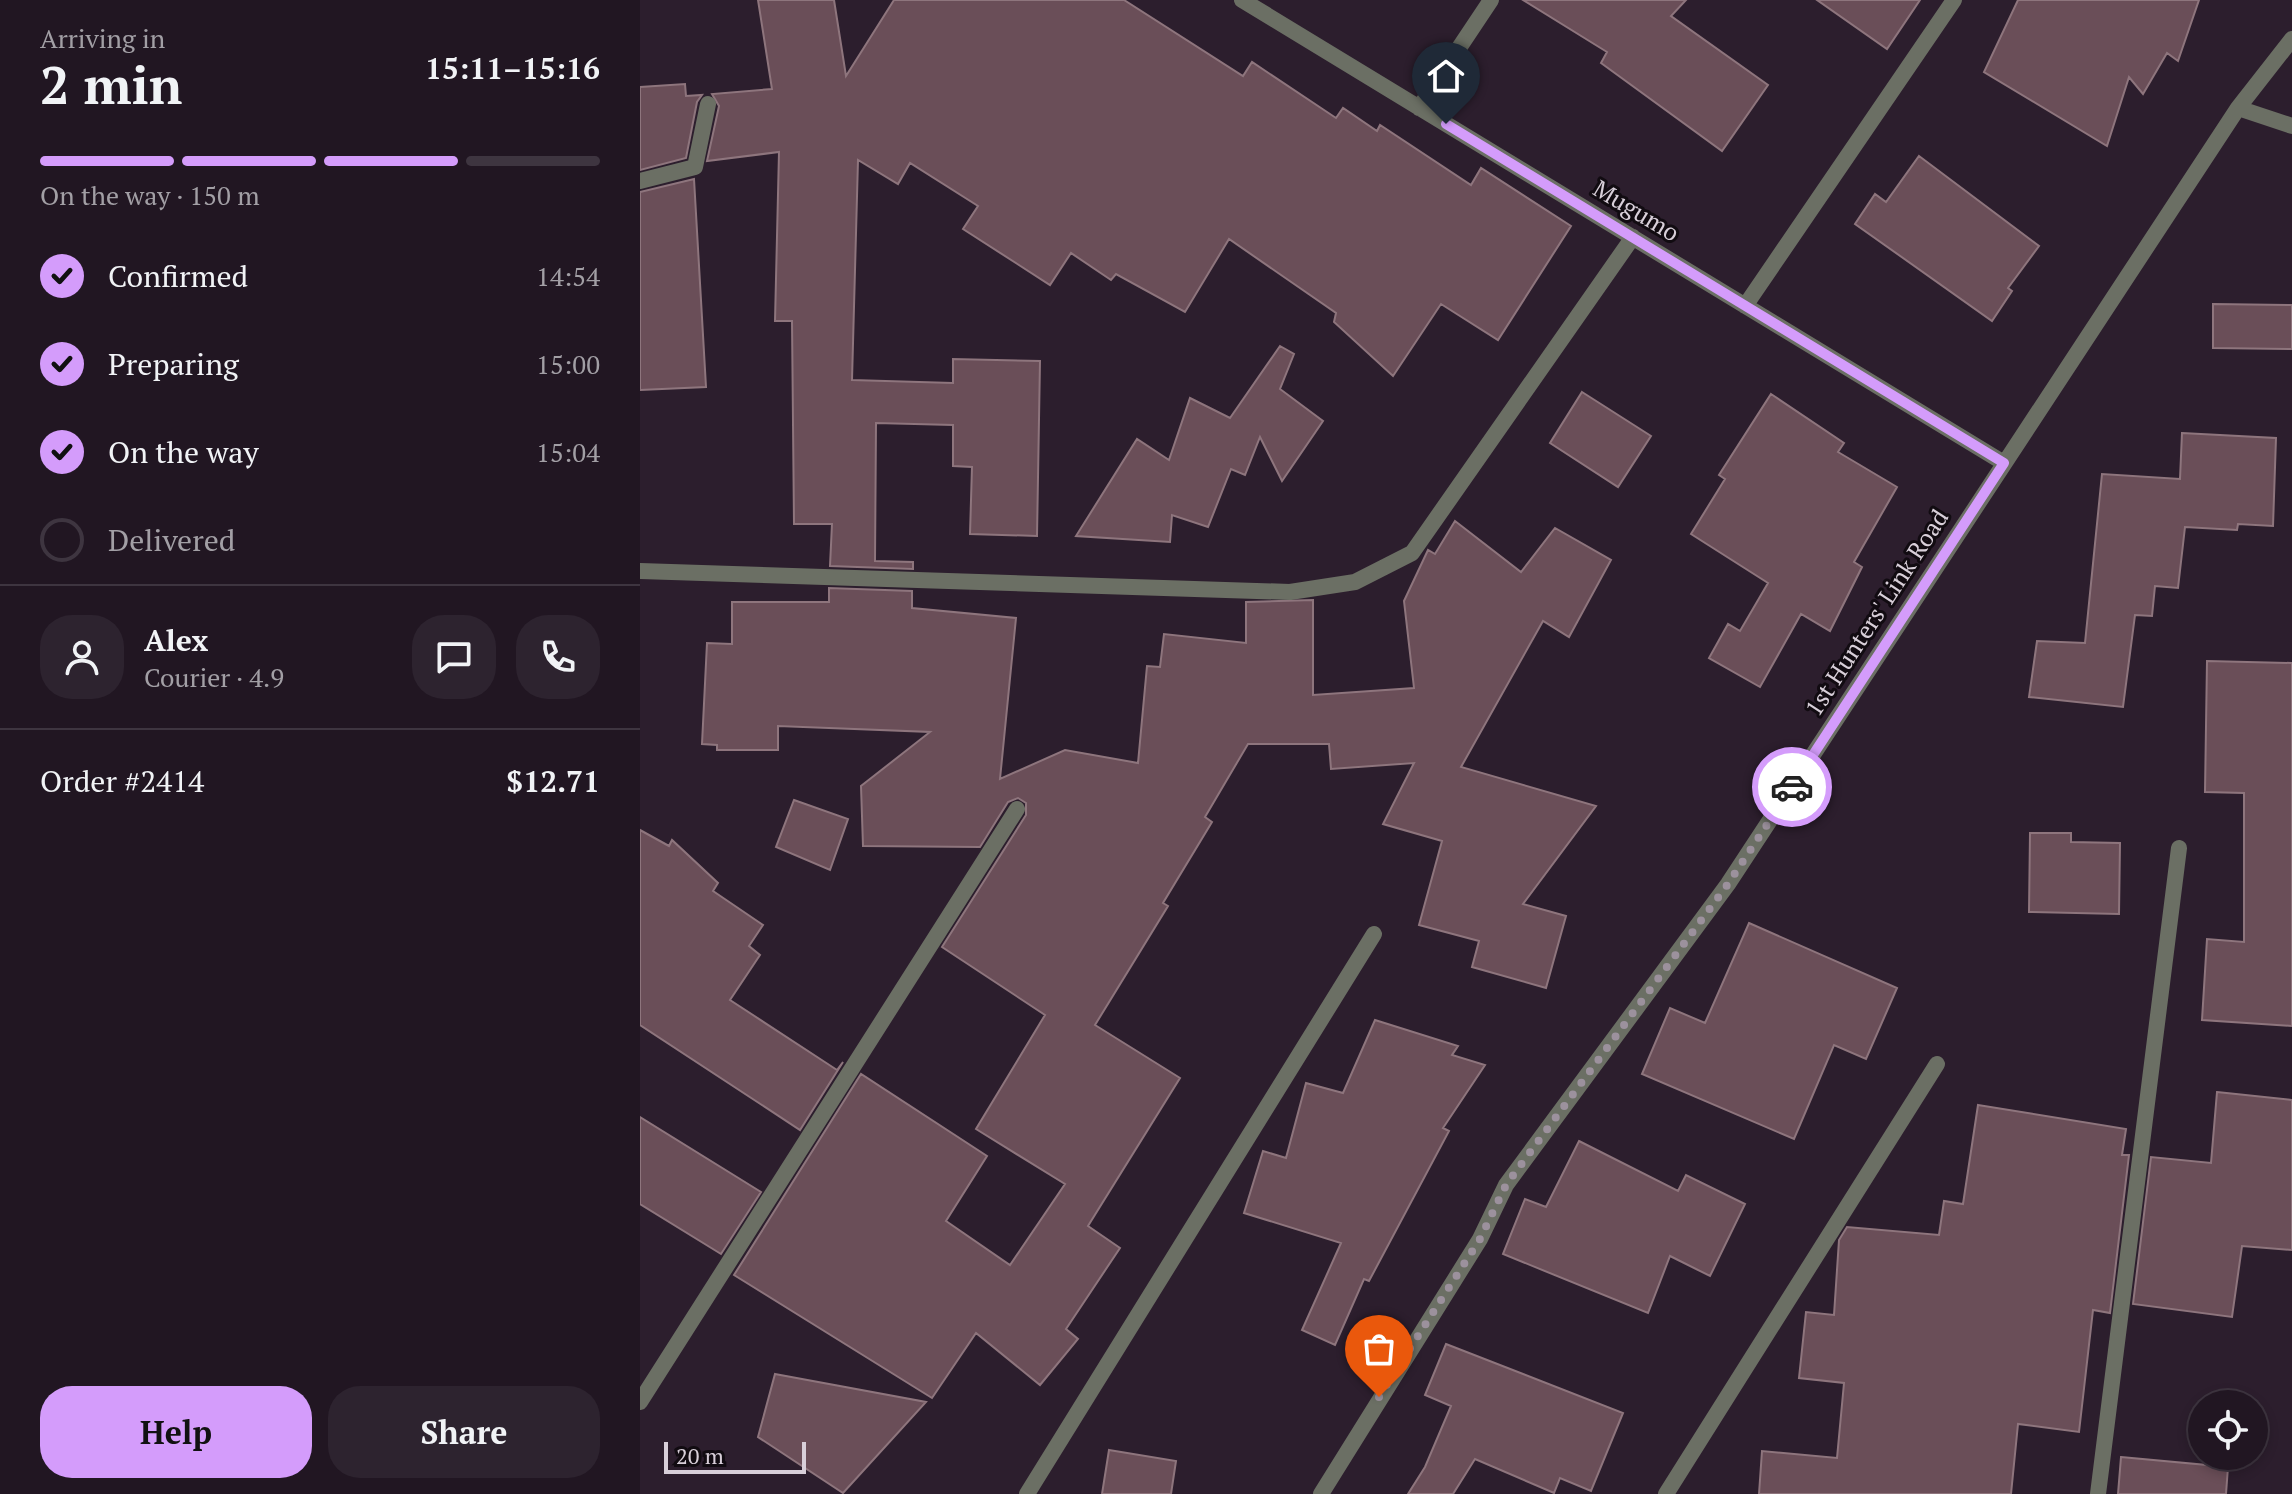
<!DOCTYPE html>
<html lang="en">
<head>
<meta charset="utf-8">
<style>
  body { margin:0; font-family:"PT Serif",serif; background:#2d232f; color:#f1f3f6; height:100vh; display:flex; flex-direction:column; font-size:30px; white-space:nowrap }
  * { box-sizing:border-box; margin:0 }
  p { font-size:26px; color:#a29fa5 }
  .icon { flex:none; width:44px; height:44px; fill:none; stroke:currentColor; stroke-width:2; stroke-linecap:round; stroke-linejoin:round }
  .map { position:relative; flex:1; overflow:hidden }
  .sheet { display:flex; flex-direction:column; background:#211622; width:640px }
  .sheet>* { flex:none }
  .controls { position:absolute; left:1548px; top:1390px; display:grid; gap:16px }
  .controls a { display:grid; place-items:center; width:80px; height:80px; border-radius:50%; background:#211622; box-shadow:0 4px 12px #0003,0 0 0 2px #3e3540; font-size:40px }
  .scale { position:absolute; left:24px; bottom:20px; width:142px; box-sizing:border-box; padding-left:8px; border:4px solid #d8cfd9; border-top:0; font-size:22px; line-height:28px; white-space:nowrap; color:#d8cfd9; -webkit-text-stroke:6px #110b11; paint-order:stroke }
  .pin { position:absolute; display:grid; place-items:center; width:68px; height:68px; color:#fff; margin:-82px -34px; border-radius:50% 50% 50% 0; rotate:-45deg; box-shadow:0 0 8px #0007 }
  .pin .icon { rotate:45deg }
  .courier { position:absolute; display:grid; place-items:center; width:80px; height:80px; margin:-40px; border:6px solid #d49cfb; border-radius:50%; background:#fff; color:#222; box-shadow:0 2px 10px #0007 }
  .summary em { font-style:normal; font-weight:800 }
  .summary div { display:flex; flex-direction:column-reverse }
  .summary { display:flex; align-items:center; justify-content:space-between; height:136px; padding:0 40px }
  h1 { font-size:52px; font-weight:800; line-height:60px }
  .bar { display:grid; grid-template-columns:repeat(4,1fr); gap:12px 8px; align-content:center; height:96px; padding:0 40px }
  .bar i { height:10px; border-radius:6px; background:#3e3540 }
  .bar .selected { background:#d49cfb }
  .bar p { grid-column:span 4 }
  .line { display:flex; align-items:center; gap:20px; padding:0 40px; border-top:2px solid #3e3540 }
  .line div { flex:1 }
  .round { display:grid; place-items:center; flex:none; width:84px; height:84px; border-radius:32px; background:#2d232f }
  ol { padding:0 40px; list-style:none }
  li { display:flex; align-items:center; gap:24px; height:88px }
  li p { margin-inline-start:auto }
  li .icon { padding:8px; border-radius:50%; background:#d49cfb; color:#111; stroke-width:4 }
  li:last-child { color:#a29fa5 }
  li i { width:44px; height:44px; border:4px solid #3e3540; border-radius:50% }
  .cta { display:flex; gap:16px; margin-top:auto; padding:16px 40px }
  .cta a { flex:1; height:92px; border-radius:32px; background:#d49cfb; color:#111; font-size:32px; font-weight:800; line-height:92px; text-align:center }
  .cta a+a { background:#2d232f; color:#f1f3f6 }
  main { display:flex; flex:1; min-height:0 }
  .map>svg:first-child { display:block }
  .building { fill:#6a4e58; stroke:#8e757d; stroke-width:2 }
  .lines { fill:none; stroke-linecap:round; stroke-linejoin:round }
  .minor { stroke:#6b6f64; stroke-width:16 }
  .done { stroke:#9c919d; stroke-width:8; stroke-dasharray:0 14.4 }
  .route { stroke:#d49cfb; stroke-width:10 }
  .labels { text-anchor:middle; stroke-width:6; stroke-linejoin:round; paint-order:stroke }
  .street-label { font-size:24px; fill:#d8cfd9; stroke:#110b11 }
</style>
</head>
<body>
<main>
<section class="sheet">
<div class="summary"><div><h1>2 min</h1><p>Arriving in</p></div><em>15:11–15:16</em></div>
<div class="bar"><i class="selected"></i><i class="selected"></i><i class="selected"></i><i></i><p>On the way · 150 m</p></div>
<ol>
<li><svg class="icon" aria-label="check" viewBox="0 0 24 24"><path d="M5 12l5 5 9-10"/></svg>Confirmed<p>14:54</p></li>
<li><svg class="icon" aria-label="check" viewBox="0 0 24 24"><path d="M5 12l5 5 9-10"/></svg>Preparing<p>15:00</p></li>
<li><svg class="icon" aria-label="check" viewBox="0 0 24 24"><path d="M5 12l5 5 9-10"/></svg>On the way<p>15:04</p></li>
<li><i></i>Delivered</li>
</ol>
<div class="line" style="height:144px"><a class="round"><svg class="icon" aria-label="person" viewBox="0 0 24 24"><circle cx="12" cy="8" r="4"/><path d="M4 21q1-7 8-7t8 7"/></svg></a><div><b>Alex</b><p>Courier · 4.9</p></div><a class="round"><svg class="icon" aria-label="chat" viewBox="0 0 24 24"><path d="M4 5h16v11H9l-5 4z"/></svg></a><a class="round"><svg class="icon" aria-label="phone" viewBox="0 0 24 24"><path d="M5 4h4l2 5-3 2q2 4 5 5l2-3 5 2v4C11 20 4 13 5 4z"/></svg></a></div>
<div class="line" style="height:104px"><div>Order #2414</div><b>$12.71</b></div>
<div class="cta"><a>Help</a><a>Share</a></div>
</section>
<div class="map">
<svg width="1652" height="1494" viewBox="0 0 1652 1494">
  <rect width="100%" height="100%" fill="#2c1e2d"/>
  <path class="building" d="M118,0H194L206,76L254,0H484L603,76L612,62L696,118L703,108L737,131L740,125L831,185L841,168L931,226L858,340L801,304L753,376L694,322L696,313L589,239L545,312L476,274L471,280L431,253L410,285L323,229L338,206L270,163L258,184L218,160L212,380L313,383V359L400,361L397,536L330,534L332,467L313,466V425L236,423L235,561L273,562V569L190,566L192,524H154L152,321H135L139,152L67,161L79,106L72,94L132,89Z
    M883,0H1046L1031,16L1128,85L1082,151L961,63L967,52Z
    M1177,0H1280L1247,49Z
    M1378,0H1559L1538,61L1527,53L1503,94L1489,77L1467,146L1344,72Z
    M45,84L46,96L62,95L57,102L46,158L0,170V87Z
    M1279,156L1399,246L1368,288L1372,291L1352,321L1215,224L1235,194L1246,202Z
    M54,179L66,387L0,390V192Z
    M1573,304L1652,305V349L1573,348Z
    M640,346L654,354L640,389L683,421L642,481L620,437L605,475L591,469L568,527L532,515L530,542L436,536L497,439L529,460L550,398L590,418Z
    M942,392L1011,436L978,487L910,443Z
    M1131,394L1204,443L1198,452L1257,487L1214,562L1222,567L1190,631L1161,614L1120,687L1069,658L1088,624L1100,631L1128,583L1051,534L1085,479L1079,475Z
    M1542,433L1636,438L1633,526L1598,524L1597,530L1545,527L1538,588L1515,586L1512,616L1495,615L1483,707L1389,697L1397,641L1445,643L1462,474L1540,479Z
    M815,521L881,572L915,528L971,560L929,637L903,621L821,767L956,806L883,904L926,916L906,988L832,967L839,941L779,925L802,841L743,824L774,763L691,769L689,744H608L565,817L572,822L523,903L528,906L455,1025L540,1078L448,1226L480,1248L426,1329L438,1339L400,1385L336,1333L292,1398L94,1275L221,1074L347,1156L306,1221L370,1265L425,1184L336,1129L405,1015L302,947L386,815V803L378,798L368,802L340,847L223,846L221,786L290,732L138,726V750H77V745L62,744L67,643L92,644V602H189V588L272,591V608L376,618L360,779L425,750L498,763L507,666L520,667L524,634L606,643V602L673,600V695L774,688L764,601L788,550L795,554Z
    M1567,661L1652,663V1026L1562,1020L1567,939L1604,942V793L1565,792Z
    M154,800L208,819L190,870L136,847Z
    M0,830L29,846L32,840L78,883L73,891L123,925L109,946L120,955L90,1000L197,1070L203,1062L160,1130L0,1025Z
    M1390,833H1431V842L1480,843L1479,914L1389,912Z
    M1109,923L1257,988L1226,1059L1194,1045L1154,1139L1002,1074L1030,1008L1065,1023Z
    M735,1020L818,1046L812,1055L845,1065L803,1128L809,1131L729,1281L724,1279L695,1345L662,1330L701,1243L604,1213L623,1151L646,1158L666,1083L703,1093Z
    M1577,1092L1652,1100V1250L1602,1246L1592,1317L1493,1304L1511,1157L1571,1163Z
    M1338,1105L1486,1129L1482,1155H1489L1470,1313L1453,1310L1439,1432L1378,1424L1371,1494H1119L1122,1451L1197,1458L1204,1383L1159,1378L1166,1312L1194,1315L1199,1240L1207,1227L1299,1235L1304,1201L1323,1204Z
    M0,1117L121,1192L81,1254L0,1204Z
    M939,1141L1038,1191L1046,1175L1105,1204L1070,1276L1030,1256L1008,1313L863,1254L885,1199L906,1207Z
    M806,1344L983,1413L951,1491L920,1478L914,1493L835,1459L813,1494H768L785,1467L811,1406L785,1395Z
    M135,1374L286,1402L203,1493L118,1437Z
    M469,1450L536,1461L531,1494H462Z
    M1481,1457L1588,1467L1586,1494H1478Z"/>
  <g class="lines">
    <path class="minor" d="M602,0L1364,463
      M779,108L851,0
      M1598,108L1652,126
      M0,181L55,167L68,104
      M1105,306L1314,0
      M0,571L650,592L715,582L772,553L993,237
      M0,1402L377,809
      M387,1494L734,934
      M681,1494L840,1239L866,1185L1088,884L1598,108L1652,39
      M1026,1494L1297,1064
      M1458,1494L1539,848"/>
  </g>
  <g class="lines">
    <path class="done" d="M739,1397L840,1239L866,1185L1088,884L1152,787"/>
    <path class="route" d="M806,124L1364,463L1152,787"/>
  </g>
  <g class="labels">
    <g class="street-label">
      <text transform="translate(996 211) rotate(31)" y="8">Mugumo</text>
      <text transform="translate(1237 613) rotate(-57)" y="8">1st Hunters' Link Road</text>
    </g>
  </g>
</svg>
<div class="controls">
<a><svg class="icon" aria-label="locate" viewBox="0 0 24 24"><circle cx="12" cy="12" r="6"/><path d="M12 2v4M12 18v4M2 12h4M18 12h4"/></svg></a>
</div>
<div class="scale">20 m</div>
<div class="pin" style="left:739px;top:1397px;background:#ea580c"><svg class="icon" aria-label="bag" viewBox="0 0 24 24"><path d="M5 8h14l-1 12H6zM9 8a3 3 0 0 1 6 0"/></svg></div>
<div class="pin" style="left:806px;top:124px;background:#1f2937"><svg class="icon" aria-label="home" viewBox="0 0 24 24"><path d="M3 11l9-7 9 7M6 9v11h12V9"/></svg></div>
<div class="courier" style="left:1152px;top:787px"><svg class="icon" aria-label="car" viewBox="0 0 24 24"><path d="M5 17H2v-5l4-1 3-4h7l3 4 3 1v5h-3M9 17h6M6 11h13"/><circle cx="7" cy="17" r="2"/><circle cx="17" cy="17" r="2"/></svg></div>
</div>
</main>
</body>
</html>
